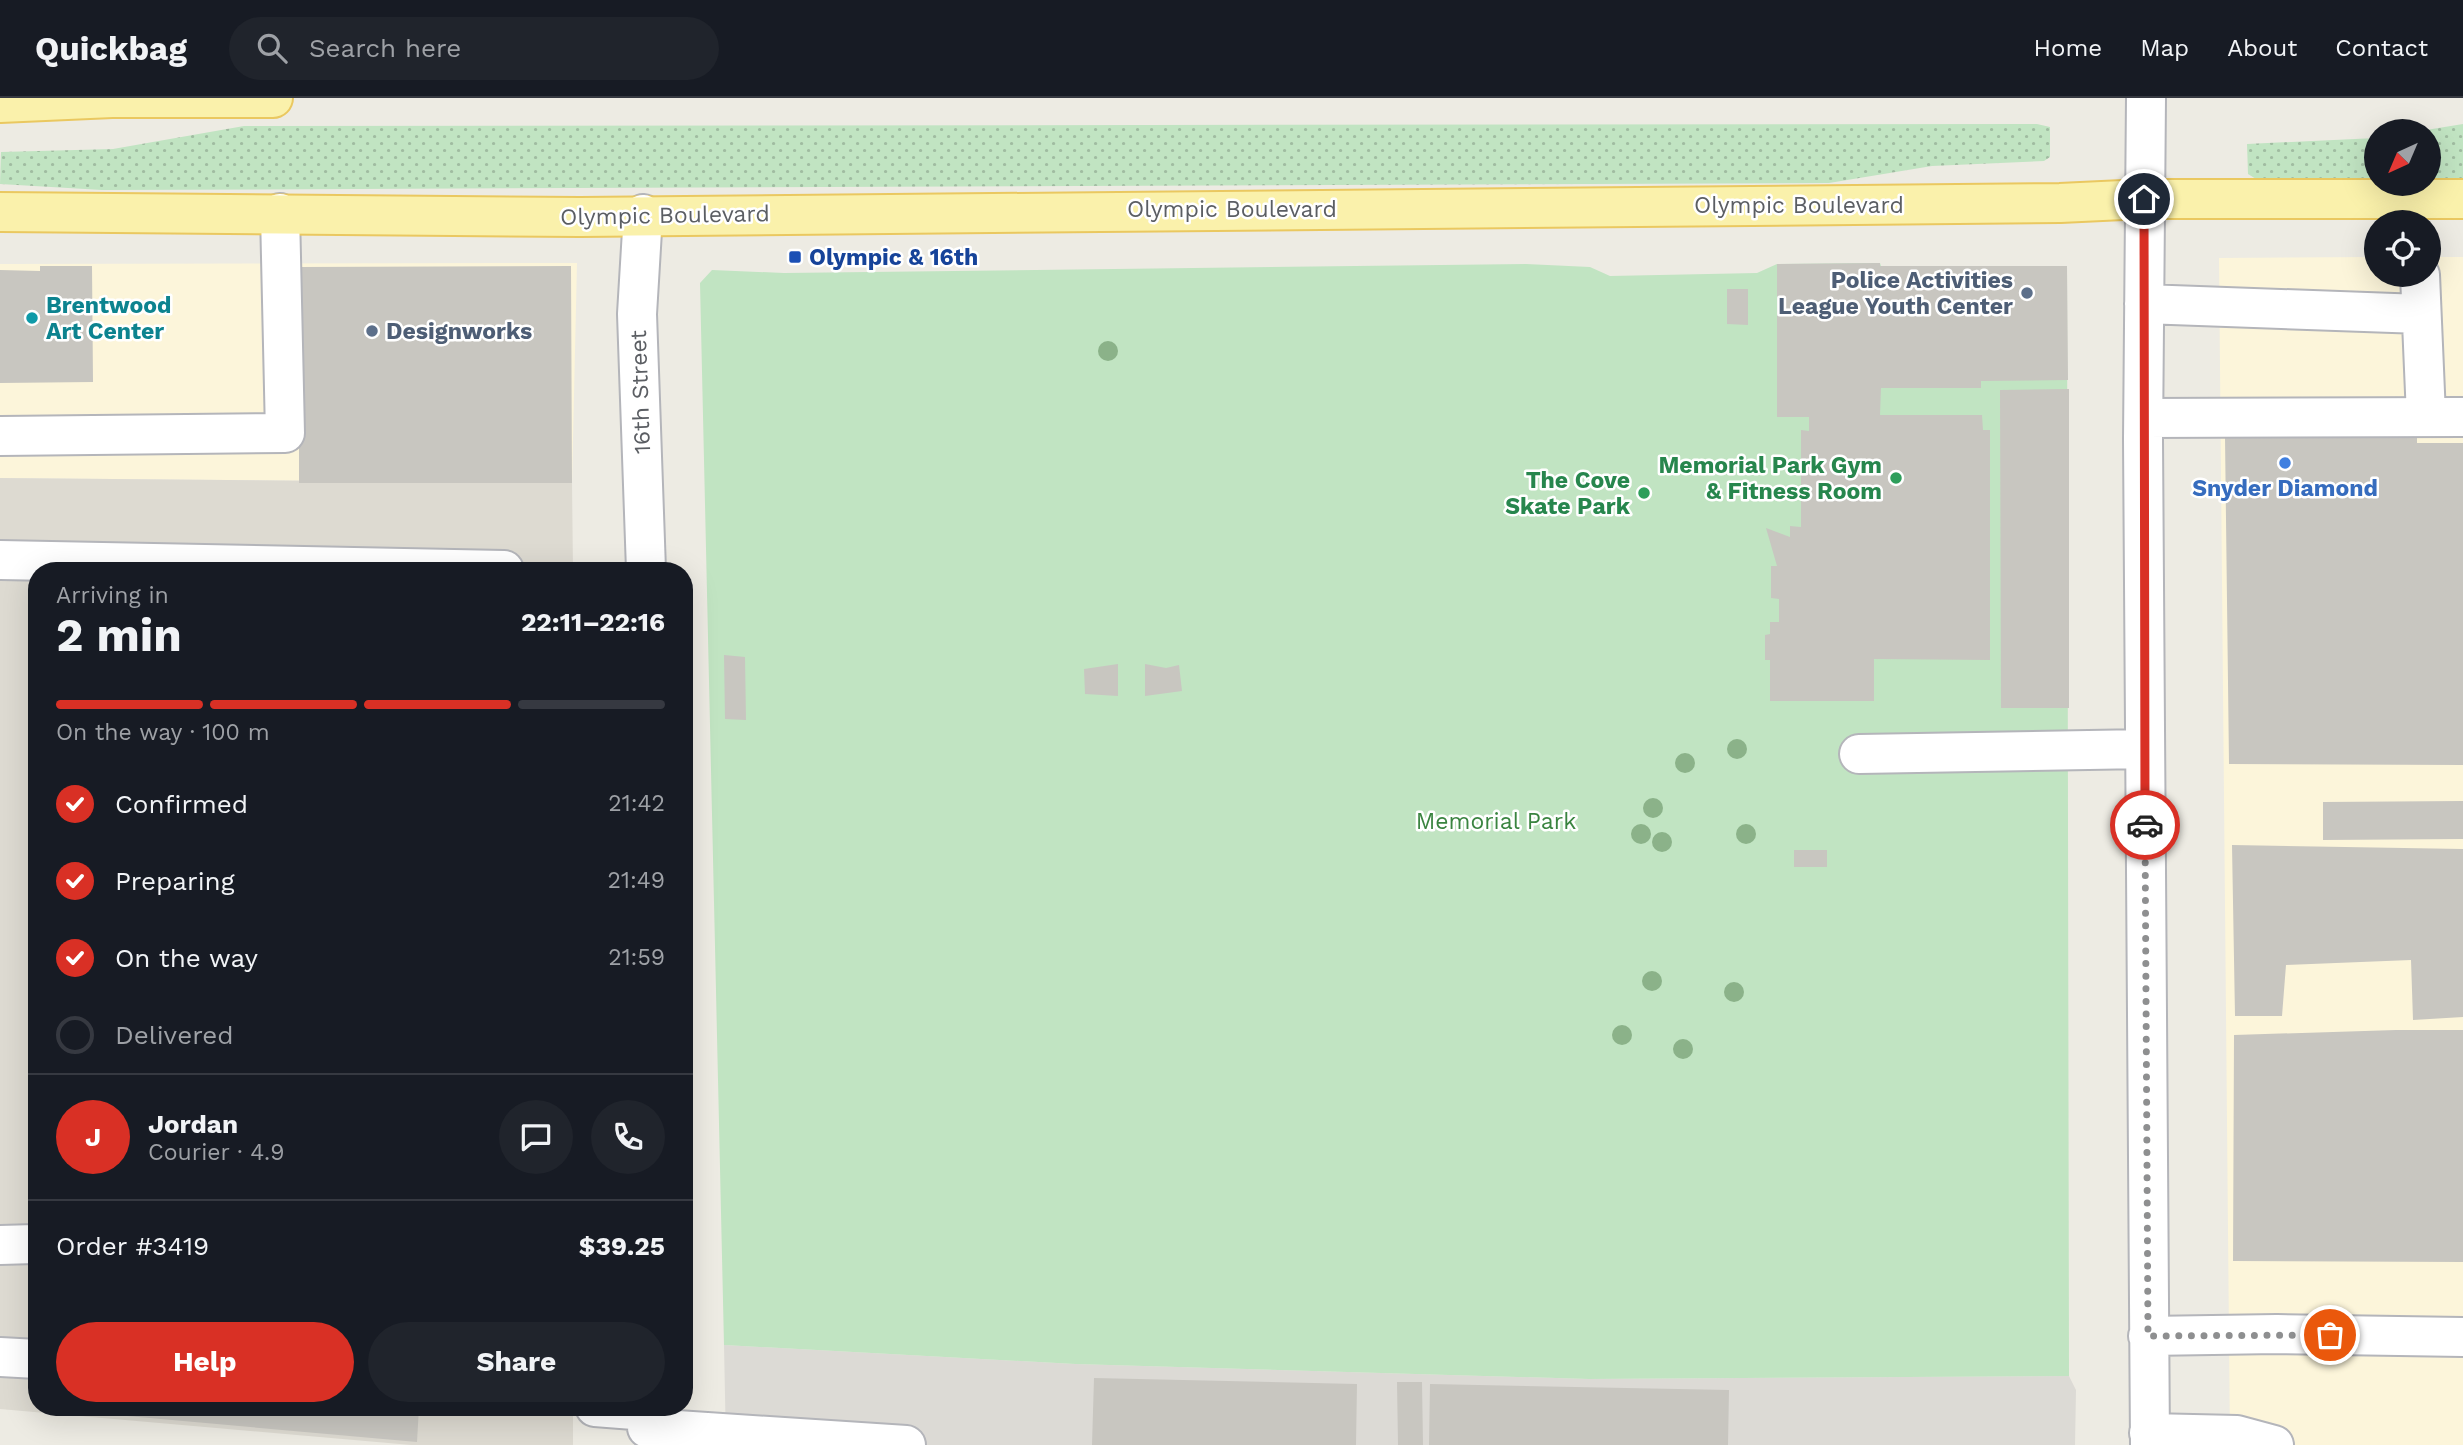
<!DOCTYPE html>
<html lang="en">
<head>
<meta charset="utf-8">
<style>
  body { margin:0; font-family:"Work Sans",sans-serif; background:#20242c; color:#f1f3f6; height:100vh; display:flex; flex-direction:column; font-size:26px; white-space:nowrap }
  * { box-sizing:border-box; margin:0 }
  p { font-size:23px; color:#9ea1a6 }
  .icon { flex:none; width:38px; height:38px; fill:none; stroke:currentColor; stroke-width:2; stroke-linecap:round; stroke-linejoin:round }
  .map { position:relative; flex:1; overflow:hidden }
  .drawer { position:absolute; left:28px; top:464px; width:665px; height:854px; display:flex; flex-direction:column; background:#171b24; border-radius:28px; box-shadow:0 7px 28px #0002 }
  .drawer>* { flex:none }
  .needle { width:46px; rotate:224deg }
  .controls { position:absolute; left:2364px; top:21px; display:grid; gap:14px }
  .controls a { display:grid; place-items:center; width:77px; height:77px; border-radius:50%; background:#171b24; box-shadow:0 7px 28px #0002; font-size:35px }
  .pin { position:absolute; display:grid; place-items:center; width:60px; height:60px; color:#fff; margin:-30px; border:4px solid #fff; border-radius:50%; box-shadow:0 2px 7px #0007 }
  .courier { position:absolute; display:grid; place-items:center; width:70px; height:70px; margin:-35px; border:5px solid #d93025; border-radius:50%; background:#fff; color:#222; box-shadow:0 2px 9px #0007 }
  .summary em { font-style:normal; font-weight:700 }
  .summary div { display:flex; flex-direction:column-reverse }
  .summary { display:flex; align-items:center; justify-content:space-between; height:119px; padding:0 28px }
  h1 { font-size:46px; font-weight:700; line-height:52px }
  .bar { display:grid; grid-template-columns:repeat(4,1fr); gap:10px 7px; align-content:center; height:84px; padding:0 28px }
  .bar i { height:9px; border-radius:5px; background:#363941 }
  .bar .on { background:#d93025 }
  .bar p { grid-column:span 4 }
  .line { display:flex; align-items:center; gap:18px; padding:0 28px; border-top:2px solid #363941 }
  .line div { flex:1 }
  .round { display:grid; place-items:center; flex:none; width:74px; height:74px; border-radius:37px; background:#20242c }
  ol { padding:0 28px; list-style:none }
  li { display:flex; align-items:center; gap:21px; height:77px }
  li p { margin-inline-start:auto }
  li .icon { padding:7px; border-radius:50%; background:#d93025; color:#fff; stroke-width:4 }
  li:last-child { color:#9ea1a6 }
  li i { width:38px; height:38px; border:4px solid #363941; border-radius:50% }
  .primary-button { display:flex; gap:14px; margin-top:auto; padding:14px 28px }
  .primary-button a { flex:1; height:80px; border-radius:42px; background:#d93025; color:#fff; font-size:28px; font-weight:700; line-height:80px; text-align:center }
  .primary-button a+a { background:#20242c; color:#f1f3f6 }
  header { display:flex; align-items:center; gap:42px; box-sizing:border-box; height:98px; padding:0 35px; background:#171b24; border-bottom:2px solid #363941 }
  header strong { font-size:33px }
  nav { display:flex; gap:38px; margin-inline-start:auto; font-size:24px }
  .search { width:490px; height:63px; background:#20242c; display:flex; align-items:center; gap:18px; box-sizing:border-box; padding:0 24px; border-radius:38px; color:#9ea1a6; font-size:26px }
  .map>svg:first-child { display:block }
  .commercial { fill:#fcf5da }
  .industrial { fill:#dcdad5 }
  .education { fill:#dddad1 }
  .grass { fill:url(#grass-dots) }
  .park { fill:#c1e4c2 }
  .building { fill:#c8c6c0 }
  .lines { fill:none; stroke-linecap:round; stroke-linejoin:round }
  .minor-casing { stroke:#b4b5ba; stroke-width:42 }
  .major-casing { stroke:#eac860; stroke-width:42 }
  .minor { stroke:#fff; stroke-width:38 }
  .major { stroke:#faf1ab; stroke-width:38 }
  .tree { fill:#8bb289 }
  .done { stroke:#8e8f90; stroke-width:7; stroke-dasharray:0 12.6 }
  .route { stroke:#d93025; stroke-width:9 }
  .transit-dot { fill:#1a4fb4; stroke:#fff; stroke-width:2.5 }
  .service-dot { fill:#5c6f8a; stroke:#fff; stroke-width:2.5 }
  .culture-dot { fill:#0f9aa8; stroke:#fff; stroke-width:2.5 }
  .shop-dot { fill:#3f7fe0; stroke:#fff; stroke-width:2.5 }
  .leisure-dot { fill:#2e9e5b; stroke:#fff; stroke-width:2.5 }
  .labels { text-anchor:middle; stroke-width:5; stroke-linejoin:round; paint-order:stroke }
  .street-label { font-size:23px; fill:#5b5e63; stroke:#fff }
  .transit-label { font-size:23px; font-weight:bold; fill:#164399; stroke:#fff; text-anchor:start }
  .service-label { font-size:23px; font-weight:bold; fill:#4e5e75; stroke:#fff; text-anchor:end }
  .culture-label { font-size:23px; font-weight:bold; fill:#0d838f; stroke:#fff; text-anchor:start }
  .leisure-label { font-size:23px; font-weight:bold; fill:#27864d; stroke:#fff; text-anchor:end }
  .shop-label { font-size:23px; font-weight:bold; fill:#366cbe; stroke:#fff }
  .park-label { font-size:23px; fill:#3a8440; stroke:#fff }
</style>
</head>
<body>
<header>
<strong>Quickbag</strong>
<div class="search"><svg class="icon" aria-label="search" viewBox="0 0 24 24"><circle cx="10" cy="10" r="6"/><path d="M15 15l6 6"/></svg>Search here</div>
<nav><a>Home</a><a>Map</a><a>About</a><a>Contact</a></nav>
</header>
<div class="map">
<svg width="2463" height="1347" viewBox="0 0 2463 1347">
  <defs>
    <pattern id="grass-dots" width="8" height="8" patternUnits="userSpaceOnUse" patternTransform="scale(1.75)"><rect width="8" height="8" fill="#c1e4c2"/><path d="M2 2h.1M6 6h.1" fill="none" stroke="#a0bca1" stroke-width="1.8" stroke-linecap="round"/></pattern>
  </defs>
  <rect width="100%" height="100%" fill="#edebe3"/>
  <path class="commercial" d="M2376,159V177H2429V159H2463V1347H2230L2219,160Z
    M577,165L572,385L0,380V166Z"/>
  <path class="industrial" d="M724,1247L1075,1266L1589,1281L2069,1278L2076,1292L2075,1347H726Z"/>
  <path class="education" d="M0,380L572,385L573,472H37V1309H573V1347H411L0,1311Z"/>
  <path class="grass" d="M2037,26L2050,29V59L2044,63L1932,68L1829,85L102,92L0,86L1,54L113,51L244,28Z
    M2463,26V80H2429V33H2420Z
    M2376,40V80L2256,81L2248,76L2247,46Z"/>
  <path class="park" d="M1880,165L1881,168H2067L2069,1278L1589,1281L1075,1266L724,1247L700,185L712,172L784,175L1526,166L1590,169L1610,178L1757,175L1777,166Z"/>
  <path class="building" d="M1880,165V168H2067L2068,282L1981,283V290H1881L1880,317H1982L1983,332H1990V562L1874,561V603H1770V562H1765V537L1770,536V524H1779V501L1771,500V468H1777L1766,430L1790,439V428L1801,429V332L1809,333V319H1777V166Z
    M40,168H92L93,284L0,285V172L40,173Z
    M571,168L572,385H299V169Z
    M1727,191H1748V227L1727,226Z
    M2069,291V610H2001L2000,292Z
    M2417,338V345H2463V667L2229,666L2225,339Z
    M724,557L745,559L746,622L725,621Z
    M1118,566V598L1085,596L1084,571Z
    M1145,566L1166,570L1179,567L1182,593L1145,598Z
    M2463,703V741L2323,742V704Z
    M2232,747L2463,751V919L2413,922L2411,862L2286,867L2282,918H2235Z
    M1794,752H1827V769H1794Z
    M2396,932H2463V1164L2233,1163L2234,937Z
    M1094,1280L1357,1286L1356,1347H1092Z
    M1397,1284H1422L1423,1347H1398Z
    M1430,1286L1729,1292L1728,1347H1429Z
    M117,1309H419L417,1344L116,1317Z"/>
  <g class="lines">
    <defs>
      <path id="minor" d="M2146,0L2143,342L2150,1347
        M643,116L637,216L646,472
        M2420,177L2426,318
        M2144,206L2421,216
        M2144,320L2463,319
        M0,338L285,335L280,115
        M0,462L504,472
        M1859,656L2145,651
        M0,1147L35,1146L37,1144
        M2148,1238L2277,1236L2463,1239
        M0,1259L37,1261
        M595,1309L647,1313
        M647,1330L906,1347
        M2149,1335L2237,1337L2274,1347"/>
      <path id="major" d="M0,5L112,0H273
        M0,114L580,119L2060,105L2144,101H2463"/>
    </defs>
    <use href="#minor" class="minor-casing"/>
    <use href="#major" class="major-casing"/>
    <use href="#minor" class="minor"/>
    <use href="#major" class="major"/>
  </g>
  <g class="tree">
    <circle cx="1108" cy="253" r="10"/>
    <circle cx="1737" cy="651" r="10"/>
    <circle cx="1685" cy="665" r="10"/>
    <circle cx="1653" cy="710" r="10"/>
    <circle cx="1641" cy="736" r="10"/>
    <circle cx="1746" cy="736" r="10"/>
    <circle cx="1662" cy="744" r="10"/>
    <circle cx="1652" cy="883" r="10"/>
    <circle cx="1734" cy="894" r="10"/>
    <circle cx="1622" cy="937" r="10"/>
    <circle cx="1683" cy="951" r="10"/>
  </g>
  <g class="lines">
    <path class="done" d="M2145,727L2148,1238L2330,1237"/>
    <path class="route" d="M2144,101L2145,727"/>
  </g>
  <rect class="transit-dot" x="788" y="152" width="14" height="14" rx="3.5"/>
  <g class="service-dot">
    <circle cx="2027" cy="195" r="7"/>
    <circle cx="372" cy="233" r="7"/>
  </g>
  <circle class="culture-dot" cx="32" cy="220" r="7"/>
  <circle class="shop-dot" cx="2285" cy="365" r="7"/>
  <g class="leisure-dot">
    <circle cx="1896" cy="380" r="7"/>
    <circle cx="1644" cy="395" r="7"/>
  </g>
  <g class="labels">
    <g class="street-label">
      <text x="1799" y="115">Olympic Boulevard</text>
      <text x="1232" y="119">Olympic Boulevard</text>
      <text transform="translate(665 117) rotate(-1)" y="8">Olympic Boulevard</text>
      <text transform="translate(640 294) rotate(-92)" y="8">16th Street</text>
    </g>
    <g class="transit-label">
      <text x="809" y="167">Olympic &amp; 16th</text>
    </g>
    <g class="service-label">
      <text x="2013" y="190">Police Activities<tspan x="2013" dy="26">League Youth Center</tspan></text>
      <text x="386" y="241" text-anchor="start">Designworks</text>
    </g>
    <g class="culture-label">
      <text x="46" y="215">Brentwood<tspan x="46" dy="26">Art Center</tspan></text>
    </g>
    <g class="leisure-label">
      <text x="1882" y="375">Memorial Park Gym<tspan x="1882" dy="26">&amp; Fitness Room</tspan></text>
      <text x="1630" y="390">The Cove<tspan x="1630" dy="26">Skate Park</tspan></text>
    </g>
    <g class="shop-label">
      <text x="2285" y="398">Snyder Diamond</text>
    </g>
    <g class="park-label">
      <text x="1496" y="731">Memorial Park</text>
    </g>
  </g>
</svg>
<div class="controls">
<a><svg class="needle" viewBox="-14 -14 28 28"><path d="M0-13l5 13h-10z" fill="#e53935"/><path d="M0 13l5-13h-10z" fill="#9ea1a6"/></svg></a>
<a><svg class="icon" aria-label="locate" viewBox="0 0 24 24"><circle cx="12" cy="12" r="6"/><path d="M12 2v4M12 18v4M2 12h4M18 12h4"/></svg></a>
</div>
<div class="pin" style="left:2330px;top:1237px;background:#ea580c"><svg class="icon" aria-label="bag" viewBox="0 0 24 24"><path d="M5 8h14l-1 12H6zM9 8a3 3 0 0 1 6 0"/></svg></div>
<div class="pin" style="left:2144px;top:101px;background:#1f2937"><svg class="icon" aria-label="home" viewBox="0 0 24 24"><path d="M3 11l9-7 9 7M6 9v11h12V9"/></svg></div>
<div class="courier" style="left:2145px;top:727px"><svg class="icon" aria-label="car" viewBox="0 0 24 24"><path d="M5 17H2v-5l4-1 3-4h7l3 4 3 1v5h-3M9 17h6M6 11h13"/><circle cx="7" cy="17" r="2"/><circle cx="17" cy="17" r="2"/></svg></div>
<section class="drawer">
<div class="summary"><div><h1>2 min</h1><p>Arriving in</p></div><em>22:11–22:16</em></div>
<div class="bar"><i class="on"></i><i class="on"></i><i class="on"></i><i></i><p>On the way · 100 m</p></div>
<ol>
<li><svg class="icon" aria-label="check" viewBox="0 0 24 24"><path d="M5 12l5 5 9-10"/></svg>Confirmed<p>21:42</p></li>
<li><svg class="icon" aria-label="check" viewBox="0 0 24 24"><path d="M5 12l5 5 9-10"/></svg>Preparing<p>21:49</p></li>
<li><svg class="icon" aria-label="check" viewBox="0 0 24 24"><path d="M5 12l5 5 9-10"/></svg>On the way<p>21:59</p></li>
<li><i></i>Delivered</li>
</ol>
<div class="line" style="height:126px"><b class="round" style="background:#d93025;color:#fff">J</b><div><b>Jordan</b><p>Courier · 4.9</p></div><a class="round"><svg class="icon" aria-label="chat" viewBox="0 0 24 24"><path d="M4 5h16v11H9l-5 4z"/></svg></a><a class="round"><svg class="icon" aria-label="phone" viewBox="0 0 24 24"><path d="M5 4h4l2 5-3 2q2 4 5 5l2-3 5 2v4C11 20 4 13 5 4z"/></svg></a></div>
<div class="line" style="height:91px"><div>Order #3419</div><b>$39.25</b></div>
<div class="primary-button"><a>Help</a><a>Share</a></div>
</section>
</div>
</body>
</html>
